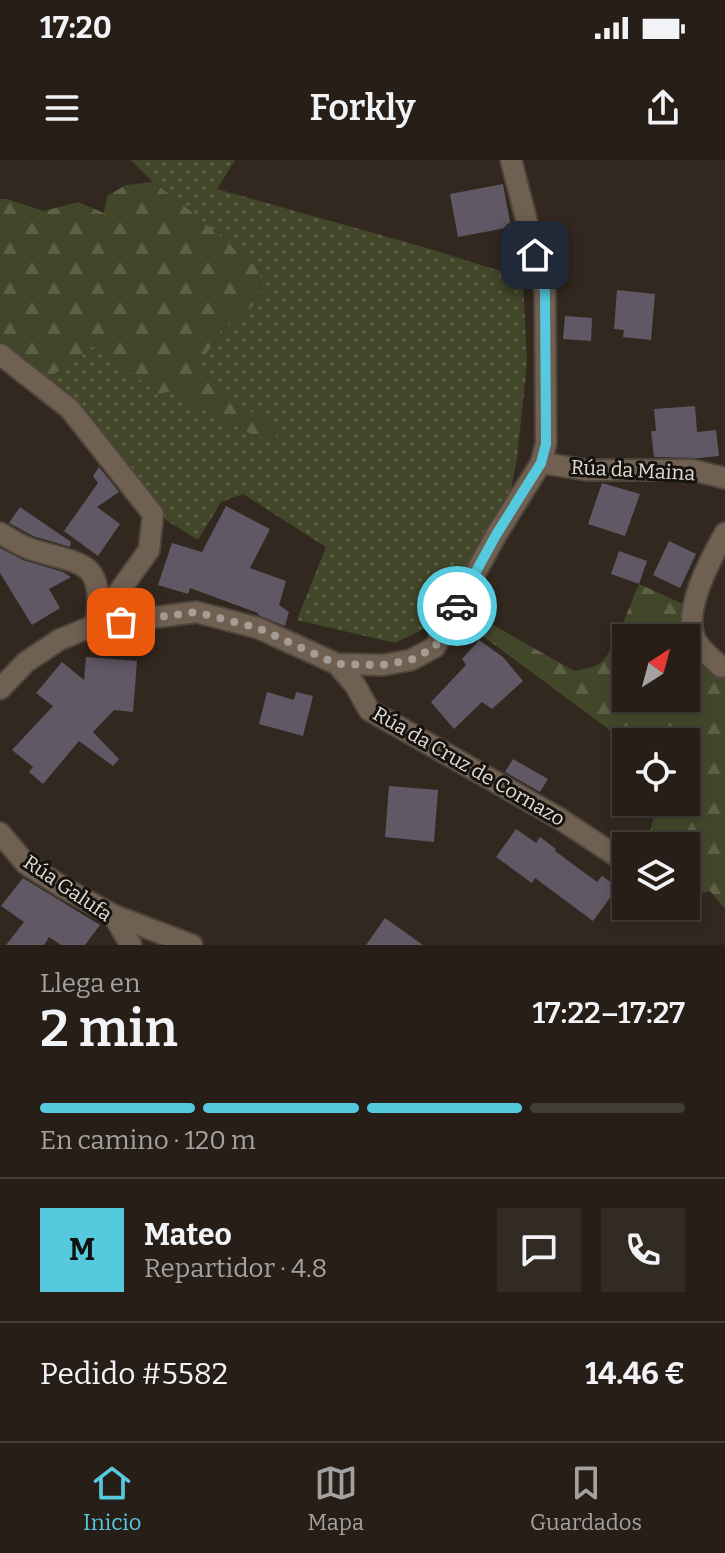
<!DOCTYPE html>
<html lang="es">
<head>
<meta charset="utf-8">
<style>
  body { margin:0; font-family:Bitter,serif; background:#322b24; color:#f1f3f6; height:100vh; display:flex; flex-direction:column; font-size:30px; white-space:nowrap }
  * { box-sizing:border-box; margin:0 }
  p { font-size:26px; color:#a4a2a1 }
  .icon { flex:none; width:44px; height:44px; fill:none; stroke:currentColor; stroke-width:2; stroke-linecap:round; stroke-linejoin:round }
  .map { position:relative; height:785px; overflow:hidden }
  .details { display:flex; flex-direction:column; background:#261e17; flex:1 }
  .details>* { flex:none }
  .needle { width:52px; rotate:36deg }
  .fabs { position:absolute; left:612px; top:464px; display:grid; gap:16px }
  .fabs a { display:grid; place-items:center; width:88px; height:88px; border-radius:0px; background:#261e17; box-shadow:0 4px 12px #0003,0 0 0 2px #423c36; font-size:40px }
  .pin { position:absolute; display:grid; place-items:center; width:68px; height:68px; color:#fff; margin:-34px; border-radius:16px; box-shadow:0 4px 12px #0006 }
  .courier { position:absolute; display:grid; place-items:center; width:80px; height:80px; margin:-40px; border:6px solid #55cadf; border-radius:50%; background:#fff; color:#222; box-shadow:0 2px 10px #0007 }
  .overview em { font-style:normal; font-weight:600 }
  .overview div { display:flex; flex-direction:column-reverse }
  .overview { display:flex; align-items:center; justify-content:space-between; height:136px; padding:0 40px }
  h1 { font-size:52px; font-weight:600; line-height:60px }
  .bar { display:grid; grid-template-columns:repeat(4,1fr); gap:12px 8px; align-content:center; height:96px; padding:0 40px }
  .bar i { height:10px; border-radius:6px; background:#423c36 }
  .bar .current { background:#55cadf }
  .bar p { grid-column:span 4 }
  .line { display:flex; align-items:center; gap:20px; padding:0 40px; border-top:2px solid #423c36 }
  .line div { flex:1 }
  .round { display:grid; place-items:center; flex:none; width:84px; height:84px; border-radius:0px; background:#322b24 }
  .status { display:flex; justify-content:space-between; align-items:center; height:56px; padding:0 40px; background:#261e17; direction:ltr }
  .status svg { height:22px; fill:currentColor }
  header { display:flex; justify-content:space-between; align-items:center; height:104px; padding:0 40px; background:#261e17; font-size:36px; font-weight:600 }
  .tab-bar { display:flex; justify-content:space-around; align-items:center; height:112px; border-top:2px solid #423c36; background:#261e17; font-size:22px; color:#a4a2a1 }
  .tab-bar a { display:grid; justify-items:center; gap:4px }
  .tab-bar .current { color:#55cadf }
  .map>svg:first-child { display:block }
  .grass { fill:url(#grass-dots) }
  .forest { fill:url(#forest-firs) }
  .building { fill:#605965 }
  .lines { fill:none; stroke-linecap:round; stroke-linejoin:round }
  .minor-casing { stroke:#4e453c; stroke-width:24 }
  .minor { stroke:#706052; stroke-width:20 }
  .done { stroke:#a49d96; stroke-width:8; stroke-dasharray:0 14.4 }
  .route { stroke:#55cadf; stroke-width:10 }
  .labels { text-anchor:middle; stroke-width:6; stroke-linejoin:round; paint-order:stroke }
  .street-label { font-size:20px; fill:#e2dcd6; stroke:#16120e }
</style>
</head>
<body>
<div class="status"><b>17:20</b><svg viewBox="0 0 49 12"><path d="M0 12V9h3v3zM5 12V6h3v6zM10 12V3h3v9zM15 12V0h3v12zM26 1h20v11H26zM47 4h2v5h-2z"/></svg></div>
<header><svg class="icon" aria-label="menu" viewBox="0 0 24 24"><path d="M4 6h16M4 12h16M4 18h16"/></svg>Forkly<svg class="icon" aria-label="share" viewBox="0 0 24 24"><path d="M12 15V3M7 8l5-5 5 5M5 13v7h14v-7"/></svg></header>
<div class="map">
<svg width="725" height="785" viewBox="0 0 725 785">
  <defs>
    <pattern id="grass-dots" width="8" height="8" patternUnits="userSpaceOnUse" patternTransform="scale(2)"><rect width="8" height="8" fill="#43472a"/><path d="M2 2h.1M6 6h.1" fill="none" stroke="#5e6148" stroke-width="1.8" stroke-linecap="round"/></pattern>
    <pattern id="forest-firs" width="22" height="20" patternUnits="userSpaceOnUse" patternTransform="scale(2)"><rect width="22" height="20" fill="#43472a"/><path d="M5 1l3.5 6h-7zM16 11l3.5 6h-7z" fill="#5e6148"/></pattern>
  </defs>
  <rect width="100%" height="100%" fill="#32281f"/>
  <path class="grass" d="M131,0H235L217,29L420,86L523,118L527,203L517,298L505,361L453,454L395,483L297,460L326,387L243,334L221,342L198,380L166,360L80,249L45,221L96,184L158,234L168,232L255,276L277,279L273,261L226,242L200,202L222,169L261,140L260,110L181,43L153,22Z"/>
  <path class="forest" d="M153,22L181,43L260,110L261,140L222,169L201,202L226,242L273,261L277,279L255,276L168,232L158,234L96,184L45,221L0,186V39H7L44,51L78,42L104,53L107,36L126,25Z
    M639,424L683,444L679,478H626V538H686V488L725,515V749L710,731L686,737V686H647L657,642H686V582H626L453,454L458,445L574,511C581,509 593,508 599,504C614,494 630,443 639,424Z"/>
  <path class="building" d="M503,24L511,67L458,77L450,34Z
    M617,130L655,134L651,180L623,177L624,170L614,169Z
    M565,156L592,158L591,181L563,179Z
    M695,246L697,272L716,270L719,296L699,298L654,297L651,271H656L654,249Z
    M99,307L119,332L97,347L120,364L98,396L64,371L98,323L93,316Z
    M602,323L640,334L625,376L588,364Z
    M226,346L270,369L250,408L286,421L279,445L289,452L285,466L258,455V453L190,428L188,434L158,425L172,383L202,392Z
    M20,347L71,382L70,387L33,376L9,363Z
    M669,381L696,394L680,428L653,415Z
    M0,388L23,400L63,412L71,417L49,429L60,448L32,465L0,413Z
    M619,391L647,401L639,424L611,414Z
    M479,480L503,497L523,521L492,549L482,542L454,569L431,542L466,505L462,499Z
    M86,497L137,501L133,552L114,550L93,572L119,599L113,606L79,581L43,624L29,612L33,607L12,590L53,546L36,533L62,502L84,520Z
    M267,532L294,540L296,532L313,536L303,576L259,564Z
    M513,599L548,619L540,632L505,612Z
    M389,626L438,630L434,682L385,677Z
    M516,669L536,683L540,677L556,689L555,691L597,722L602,716L618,727L593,761L535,718L532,723L496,697Z
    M23,718L100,765L85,785H61L49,777L44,785H6L24,762L1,746Z
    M385,758L423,785H366Z"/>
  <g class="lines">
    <defs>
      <path id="minor" d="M0,194L70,249L153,354L149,390L95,465
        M541,303L587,310H692L725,318
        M0,373C9,378 18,384 28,388C75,405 106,395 96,461
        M337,504L383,505L411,500L435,487L496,375L541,303L546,284L545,132L511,0
        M721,507C712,498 701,491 695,479C682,451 711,398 725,373
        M0,529L26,502L59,480L95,465L196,452L258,468L337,504L355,525L369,550L557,657L618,697L626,699
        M0,673L26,704L64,728L113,755L131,785
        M113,755L192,785"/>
    </defs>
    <use href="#minor" class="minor-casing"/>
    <use href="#minor" class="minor"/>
  </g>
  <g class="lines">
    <path class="done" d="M121,462L196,452L258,468L337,504L383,505L411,500L435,487L457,446"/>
    <path class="route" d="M457,446L496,375L541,303L546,284L545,132L535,95"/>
  </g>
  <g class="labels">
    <g class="street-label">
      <text transform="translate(633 310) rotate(3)" y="7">Rúa da Maina</text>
      <text transform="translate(469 606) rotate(30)" y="7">Rúa da Cruz de Cornazo</text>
      <text transform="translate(68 728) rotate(34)" y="7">Rúa Galufa</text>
    </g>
  </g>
</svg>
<div class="fabs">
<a><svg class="needle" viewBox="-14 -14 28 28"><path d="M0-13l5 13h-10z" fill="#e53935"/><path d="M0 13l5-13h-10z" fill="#a4a2a1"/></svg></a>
<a><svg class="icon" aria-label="locate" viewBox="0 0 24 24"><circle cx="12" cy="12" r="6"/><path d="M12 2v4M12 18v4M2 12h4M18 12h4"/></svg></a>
<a><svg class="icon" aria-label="layers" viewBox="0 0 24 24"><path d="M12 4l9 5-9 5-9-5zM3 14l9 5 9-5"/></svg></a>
</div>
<div class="pin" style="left:121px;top:462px;background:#ea580c"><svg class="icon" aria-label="bag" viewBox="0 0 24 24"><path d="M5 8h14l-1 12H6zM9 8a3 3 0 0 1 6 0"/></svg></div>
<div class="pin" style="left:535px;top:95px;background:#1f2937"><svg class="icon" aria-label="home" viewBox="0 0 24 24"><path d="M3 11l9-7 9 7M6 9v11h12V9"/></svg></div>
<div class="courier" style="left:457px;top:446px"><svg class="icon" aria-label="car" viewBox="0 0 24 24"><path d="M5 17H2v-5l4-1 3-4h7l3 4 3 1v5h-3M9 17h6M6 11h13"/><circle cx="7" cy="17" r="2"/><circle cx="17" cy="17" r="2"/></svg></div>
</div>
<section class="details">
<div class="overview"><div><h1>2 min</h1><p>Llega en</p></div><em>17:22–17:27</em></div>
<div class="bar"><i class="current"></i><i class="current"></i><i class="current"></i><i></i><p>En camino · 120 m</p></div>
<div class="line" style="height:144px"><b class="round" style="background:#55cadf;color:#111">M</b><div><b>Mateo</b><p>Repartidor · 4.8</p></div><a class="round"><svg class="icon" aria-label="chat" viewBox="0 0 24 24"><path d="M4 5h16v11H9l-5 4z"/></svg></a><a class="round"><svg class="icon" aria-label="phone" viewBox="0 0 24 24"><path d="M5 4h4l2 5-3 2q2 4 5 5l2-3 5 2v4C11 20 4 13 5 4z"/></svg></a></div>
<div class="line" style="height:104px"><div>Pedido #5582</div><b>14.46 €</b></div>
</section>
<nav class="tab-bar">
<a class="current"><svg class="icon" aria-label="home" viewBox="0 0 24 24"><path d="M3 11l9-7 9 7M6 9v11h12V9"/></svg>Inicio</a>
<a><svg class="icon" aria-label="map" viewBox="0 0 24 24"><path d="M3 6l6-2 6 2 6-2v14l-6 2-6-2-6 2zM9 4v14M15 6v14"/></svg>Mapa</a>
<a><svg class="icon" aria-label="saved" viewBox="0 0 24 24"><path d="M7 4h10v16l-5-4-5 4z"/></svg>Guardados</a>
</nav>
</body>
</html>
